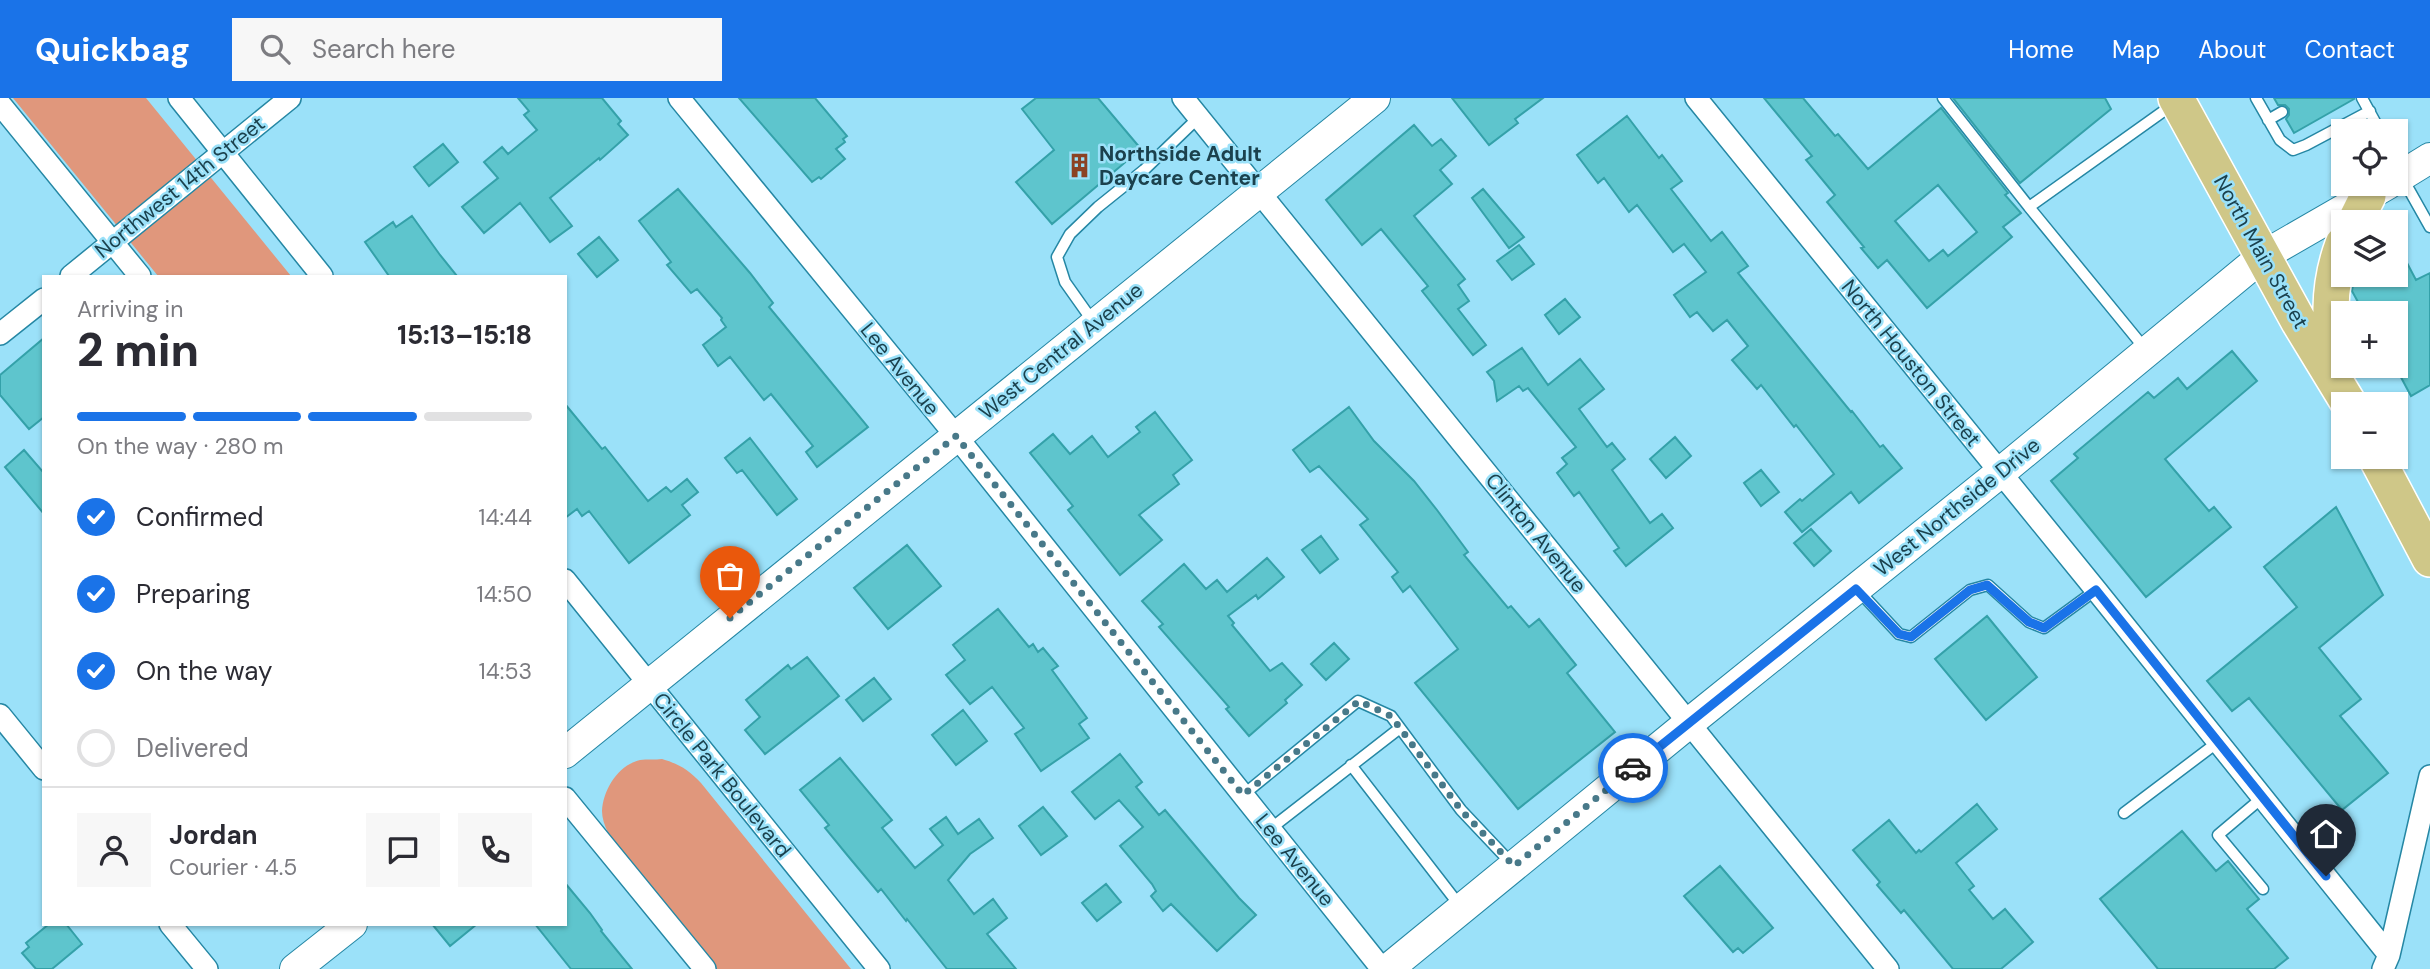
<!DOCTYPE html>
<html lang="en">
<head>
<meta charset="utf-8">
<style>
  body { margin:0; font-family:"DM Sans",sans-serif; background:#f7f7f7; color:#2b2b33; height:100vh; display:flex; flex-direction:column; font-size:26px; white-space:nowrap }
  * { box-sizing:border-box; margin:0 }
  p { font-size:23px; color:#7c7c81 }
  .icon { flex:none; width:38px; height:38px; fill:none; stroke:currentColor; stroke-width:2; stroke-linecap:round; stroke-linejoin:round }
  .map { position:relative; flex:1; overflow:hidden }
  .side { position:absolute; left:42px; top:177px; width:525px; height:651px; display:flex; flex-direction:column; background:#fff; border-radius:0px; box-shadow:0 2px 5px #0004 }
  .side>* { flex:none }
  .controls { position:absolute; left:2331px; top:21px; display:grid; gap:14px }
  .controls a { display:grid; place-items:center; width:77px; height:77px; border-radius:0px; background:#fff; box-shadow:0 2px 5px #0004; font-size:35px }
  .pin { position:absolute; display:grid; place-items:center; width:60px; height:60px; color:#fff; margin:-72px -30px; border-radius:50% 50% 50% 0; rotate:-45deg; box-shadow:0 0 7px #0007 }
  .pin .icon { rotate:45deg }
  .courier { position:absolute; display:grid; place-items:center; width:70px; height:70px; margin:-35px; border:5px solid #1a73e8; border-radius:50%; background:#fff; color:#222; box-shadow:0 2px 9px #0007 }
  .headline em { font-style:normal; font-weight:800 }
  .headline div { display:flex; flex-direction:column-reverse }
  .headline { display:flex; align-items:center; justify-content:space-between; height:119px; padding:0 35px }
  h1 { font-size:46px; font-weight:800; line-height:52px }
  .bar { display:grid; grid-template-columns:repeat(4,1fr); gap:10px 7px; align-content:center; height:84px; padding:0 35px }
  .bar i { height:9px; border-radius:5px; background:#e1e1e2 }
  .bar .selected { background:#1a73e8 }
  .bar p { grid-column:span 4 }
  .line { display:flex; align-items:center; gap:18px; padding:0 35px; border-top:2px solid #e1e1e2 }
  .line div { flex:1 }
  .round { display:grid; place-items:center; flex:none; width:74px; height:74px; border-radius:0px; background:#f7f7f7 }
  ol { padding:0 35px; list-style:none }
  li { display:flex; align-items:center; gap:21px; height:77px }
  li p { margin-inline-start:auto }
  li .icon { padding:7px; border-radius:50%; background:#1a73e8; color:#fff; stroke-width:4 }
  li:last-child { color:#7c7c81 }
  li i { width:38px; height:38px; border:4px solid #e1e1e2; border-radius:50% }
  header { display:flex; align-items:center; gap:42px; box-sizing:border-box; height:98px; padding:0 35px; background:#1a73e8; color:#fff }
  header strong { font-size:33px }
  nav { display:flex; gap:38px; margin-inline-start:auto; font-size:24px }
  .search { width:490px; height:63px; background:#f7f7f7; display:flex; align-items:center; gap:18px; box-sizing:border-box; padding:0 24px; border-radius:0px; color:#7c7c81; font-size:26px }
  .map>svg:first-child { display:block }
  .green { fill:#e0977c }
  .building { fill:#5ec5cd; stroke:#34a1a9; stroke-width:2; fill-rule:evenodd }
  .lines { fill:none; stroke-linecap:round; stroke-linejoin:round }
  .lane-casing { stroke:#2587a4; stroke-width:13 }
  .street-casing { stroke:#2587a4; stroke-width:24 }
  .secondary-casing { stroke:#2587a4; stroke-width:32 }
  .primary-casing { stroke:#fff; stroke-width:38 }
  .lane { stroke:#fff; stroke-width:10 }
  .street { stroke:#fff; stroke-width:21 }
  .secondary { stroke:#fff; stroke-width:30 }
  .primary { stroke:#cfc788; stroke-width:35 }
  .done { stroke:#487989; stroke-width:7; stroke-dasharray:0 12.6 }
  .route { stroke:#1a73e8; stroke-width:9 }
  .labels { text-anchor:middle; stroke-width:5; stroke-linejoin:round; paint-order:stroke }
  .poi-label { font-size:21px; font-weight:bold; fill:#1b414d; stroke:#9be1f9; text-anchor:start }
  .street-label { font-size:21px; fill:#1b414d; stroke:#9be1f9 }
</style>
</head>
<body>
<header>
<strong>Quickbag</strong>
<div class="search"><svg class="icon" aria-label="search" viewBox="0 0 24 24"><circle cx="10" cy="10" r="6"/><path d="M15 15l6 6"/></svg>Search here</div>
<nav><a>Home</a><a>Map</a><a>About</a><a>Contact</a></nav>
</header>
<div class="map">
<svg width="2430" height="871" viewBox="0 0 2430 871">
  <rect width="100%" height="100%" fill="#9be1f9"/>
  <path class="green" d="M13,0H146L291,178H158Z
    M662,661C679,666 689,672 701,685L851,871H716L619,754C612,742 602,727 602,713C603,692 618,667 640,662C647,661 655,662 662,661Z"/>
  <path class="building" d="M518,0H602L621,23L618,26L628,37L600,62L599,60L550,100L572,128L550,144L520,105L484,135L462,109L498,80L484,64L502,49L508,56L537,32L524,17L529,13Z
    M739,0H815L847,38L843,41L845,44L836,51L845,61L821,81L819,79L812,84Z
    M1036,0H1098L1141,51L1052,126L1016,84L1054,52L1022,11Z
    M1452,0H1543L1515,21L1518,25L1489,47Z
    M1764,0H1803L1835,38L1838,36L1868,71L1941,10L2008,95L2005,97L2021,115L2003,129L2012,139L1927,210L1887,162L1878,170L1861,150L1864,149L1827,104L1835,97L1806,62L1812,58ZM1938,87L1977,134L1948,158L1943,152L1929,163L1895,123Z
    M1953,0H2105L2111,11L2020,85Z
    M2274,0H2354V1L2294,35L2286,21L2289,17V11L2285,7H2278Z
    M1627,18L1659,60L1662,57L1682,83L1671,91L1711,143L1722,134L1748,168L1738,175L1851,314L1852,313L1880,349L1883,347L1902,370L1859,405L1851,394L1802,434L1785,414L1800,401L1802,403L1834,376L1796,327L1794,329L1761,287L1757,291L1732,262L1748,248L1727,222L1713,233L1697,214L1690,219L1674,197L1706,174L1684,146L1673,154L1637,107L1629,114L1604,80L1598,85L1577,57Z
    M1414,27L1432,48L1441,41L1456,58L1440,72L1452,86L1414,118L1465,181L1458,187L1469,203L1458,211L1486,247L1473,257L1422,193L1428,188L1381,131L1362,147L1326,102Z
    M443,46L458,64L429,88L414,69Z
    M678,91L750,175L773,205L769,209L868,329L817,369L806,354L813,348L771,296L764,302L730,259L718,268L703,247L726,229L721,222L722,220L697,191L691,195L667,167L671,164L639,123Z
    M1483,91L1524,139L1509,150L1472,100Z
    M412,118L440,157L457,178H389L365,144L393,124L396,129Z
    M599,139L618,162L597,179L578,156Z
    M2396,144L2416,182L2430,175V287L2411,298L2396,270V215H2364L2352,193L2353,187L2374,177H2396Z
    M1519,147L1534,166L1512,182L1497,163Z
    M1565,201L1580,219L1559,236L1545,217Z
    M44,240V319L29,331L0,297V277Z
    M1522,250L1548,287L1580,261L1604,291L1579,311L1607,349L1612,345L1625,361L1612,372L1650,425L1662,416L1673,430L1626,468L1614,453L1619,450L1579,394L1574,398L1557,375L1567,366L1562,360L1576,349L1528,290L1523,293L1519,288L1497,303L1494,283L1487,274Z
    M2232,253L2257,283L2165,361L2209,413L2214,409L2231,429L2146,499L2051,383L2078,360L2074,356L2148,294L2154,300L2178,280L2187,291Z
    M565,306L602,351L605,349L648,403L666,389L671,394L687,381L698,394L682,407L690,417L629,465L589,413L582,418L577,411L565,420Z
    M1349,309L1374,343L1414,383L1437,412L1468,454L1464,457L1508,510L1511,508L1529,529L1539,521L1576,567L1567,575L1615,634L1518,711L1415,585L1458,551L1410,488L1403,494L1392,479L1398,474L1360,427L1368,421L1319,368L1310,374L1293,352Z
    M1155,314L1192,362L1173,377L1179,386L1139,417L1162,442L1120,477L1068,412L1073,408L1030,355L1053,336L1070,356L1092,338L1108,359L1140,334L1136,329Z
    M1675,339L1691,358L1666,380L1650,361Z
    M750,340L797,401L777,417L742,372L737,375L725,360Z
    M24,352L44,375V416L5,369Z
    M1761,372L1779,394L1761,408L1744,385Z
    M2336,409L2383,497L2319,550L2361,601L2340,618L2388,675L2342,712L2249,600L2232,613L2207,583L2297,509L2264,469Z
    M1811,431L1831,453L1814,468L1794,445Z
    M1321,438L1338,461L1320,475L1302,452Z
    M907,447L941,488L888,531L854,490Z
    M1267,460L1284,479L1258,501L1256,497L1228,518L1234,525L1232,527L1270,573L1282,565L1302,587L1285,602L1287,605L1249,638L1226,611L1229,609L1159,529L1163,526L1142,503L1184,466L1206,491L1217,482L1227,494Z
    M998,511L1029,549L1033,546L1038,554L1043,550L1058,568L1052,572L1087,620L1079,626L1089,640L1041,673L1015,636L1024,630L992,589L970,606L946,577L965,562L953,547Z
    M1987,518L2037,579L1986,622L1935,561Z
    M1334,545L1349,561L1326,582L1311,566Z
    M807,559L839,598L765,656L745,632L760,619L746,602L788,567L791,571Z
    M874,580L891,601L863,623L846,602Z
    M963,612L987,643L956,667L932,637Z
    M1120,656L1142,684L1136,689L1159,717L1165,712L1239,800L1256,817L1217,853L1171,806L1163,813L1151,798L1156,793L1152,786L1120,748L1143,729L1119,702L1095,721L1072,694Z
    M840,660L892,722L882,730L915,770L943,747L930,731L946,719L958,736L979,721L993,740L970,756L948,782L974,816L993,801L1007,820L987,836L1016,871H947L907,821L906,823L881,791L878,794L848,758L825,730L829,727L800,692Z
    M1977,706L1997,731L1956,765L1974,788L1969,792L1993,821L2005,811L2033,844L2001,871H1953L1904,812L1901,815L1877,787L1880,784L1853,752L1889,722L1916,755L1919,752L1921,754Z
    M1043,709L1067,738L1041,757L1019,728Z
    M2182,733L2216,773L2228,763L2259,801L2247,811L2288,860L2274,871H2158L2100,801Z
    M1720,768L1773,830L1743,855L1738,850L1733,854L1684,798Z
    M565,785L590,815L602,832L601,833L632,871H571L535,826H565Z
    M1106,786L1121,804L1097,823L1082,805Z
    M49,826H66L82,846L52,871H36L22,855L29,849L26,845Z
    M432,826H477L450,848Z"/>
  <g class="lines">
    <defs>
      <path id="lane" d="M1943,0L2029,109
        M2256,0L2280,42L2293,52L2306,47L2370,13
        M2362,0L2380,33
        M2268,22L2282,14
        M2403,81L2430,129
        M1094,225L1065,184L1057,159L1070,136L1098,109L1144,72L1199,19
        M2146,252L2029,109L2175,5
        M1858,492L1899,536L1911,539L1970,492L1988,487L2029,524L2044,530L2096,492
        M1351,667L1460,808
        M1243,697L1358,603L1391,618L1461,712L1512,766
        M2263,699L2218,737L2263,791
        M2124,715L2218,644
        M1270,731L1400,630"/>
      <path id="street" d="M179,0L322,178
        M679,0L956,338L1382,871
        M1183,0L1888,871
        M1696,0L2096,492L2389,857
        M0,6L140,178
        M71,178L290,0
        M0,236L44,201
        M565,482L879,871
        M0,617L44,671
        M565,700L705,871
        M170,826L207,871
        M2383,871L2389,857L2430,678"/>
      <path id="secondary" d="M2396,81L2430,60
        M565,655L1375,0
        M295,871L352,826
        M1388,871L1689,625L2001,374L2263,158L2388,86"/>
      <path id="primary" d="M2176,0L2299,224L2349,306
        M2355,124L2368,98
        M2337,275C2330,228 2326,192 2343,146
        M2376,359L2430,461"/>
    </defs>
    <use href="#lane" class="lane-casing"/>
    <use href="#street" class="street-casing"/>
    <use href="#secondary" class="secondary-casing"/>
    <use href="#primary" class="primary-casing"/>
    <use href="#lane" class="lane"/>
    <use href="#street" class="street"/>
    <use href="#secondary" class="secondary"/>
    <use href="#primary" class="primary"/>
  </g>
  <g class="lines">
    <path class="done" d="M730,520L956,338L1243,697L1359,603L1391,618L1461,712L1514,768L1633,670"/>
    <path class="route" d="M1633,670L1856,491L1899,536L1911,539L1970,492L1987,487L2029,524L2044,530L2096,492L2326,778"/>
  </g>
  <defs>
    <symbol id="building-bare" viewBox="-9 -9 18 18"><path d="M-4-6H4V6H1V3H-1V6H-4ZM-2.5-4.3h1.7v1.8h-1.7ZM.8-4.3h1.7v1.8H.8ZM-2.5-1h1.7V.8h-1.7ZM.8-1h1.7V.8H.8Z" fill="#8b4224" stroke="#9be1f9" stroke-width="2.5" paint-order="stroke"/></symbol>
  </defs>
  <g fill-rule="evenodd">
    <use href="#building-bare" x="1062" y="50" width="35" height="35"/>
  </g>
  <g class="labels">
    <g class="poi-label">
      <text x="1099" y="63">Northside Adult<tspan x="1099" dy="24">Daycare Center</tspan></text>
    </g>
    <g class="street-label">
      <text transform="translate(180 89) rotate(-39)" y="7">Northwest 14th Street</text>
      <text transform="translate(2261 154) rotate(61)" y="7">North Main Street</text>
      <text transform="translate(1061 253) rotate(-39)" y="7">West Central Avenue</text>
      <text transform="translate(1911 265) rotate(51)" y="7">North Houston Street</text>
      <text transform="translate(900 271) rotate(51)" y="7">Lee Avenue</text>
      <text transform="translate(1957 409) rotate(-39)" y="7">West Northside Drive</text>
      <text transform="translate(1536 435) rotate(51)" y="7">Clinton Avenue</text>
      <text transform="translate(722 677) rotate(51)" y="7">Circle Park Boulevard</text>
      <text transform="translate(1295 762) rotate(51)" y="7">Lee Avenue</text>
    </g>
  </g>
</svg>
<div class="controls">
<a><svg class="icon" aria-label="locate" viewBox="0 0 24 24"><circle cx="12" cy="12" r="6"/><path d="M12 2v4M12 18v4M2 12h4M18 12h4"/></svg></a>
<a><svg class="icon" aria-label="layers" viewBox="0 0 24 24"><path d="M12 4l9 5-9 5-9-5zM3 14l9 5 9-5"/></svg></a>
<a>+</a>
<a>−</a>
</div>
<div class="pin" style="left:730px;top:520px;background:#ea580c"><svg class="icon" aria-label="bag" viewBox="0 0 24 24"><path d="M5 8h14l-1 12H6zM9 8a3 3 0 0 1 6 0"/></svg></div>
<div class="pin" style="left:2326px;top:778px;background:#1f2937"><svg class="icon" aria-label="home" viewBox="0 0 24 24"><path d="M3 11l9-7 9 7M6 9v11h12V9"/></svg></div>
<div class="courier" style="left:1633px;top:670px"><svg class="icon" aria-label="car" viewBox="0 0 24 24"><path d="M5 17H2v-5l4-1 3-4h7l3 4 3 1v5h-3M9 17h6M6 11h13"/><circle cx="7" cy="17" r="2"/><circle cx="17" cy="17" r="2"/></svg></div>
<section class="side">
<div class="headline"><div><h1>2 min</h1><p>Arriving in</p></div><em>15:13–15:18</em></div>
<div class="bar"><i class="selected"></i><i class="selected"></i><i class="selected"></i><i></i><p>On the way · 280 m</p></div>
<ol>
<li><svg class="icon" aria-label="check" viewBox="0 0 24 24"><path d="M5 12l5 5 9-10"/></svg>Confirmed<p>14:44</p></li>
<li><svg class="icon" aria-label="check" viewBox="0 0 24 24"><path d="M5 12l5 5 9-10"/></svg>Preparing<p>14:50</p></li>
<li><svg class="icon" aria-label="check" viewBox="0 0 24 24"><path d="M5 12l5 5 9-10"/></svg>On the way<p>14:53</p></li>
<li><i></i>Delivered</li>
</ol>
<div class="line" style="height:126px"><a class="round"><svg class="icon" aria-label="person" viewBox="0 0 24 24"><circle cx="12" cy="8" r="4"/><path d="M4 21q1-7 8-7t8 7"/></svg></a><div><b>Jordan</b><p>Courier · 4.5</p></div><a class="round"><svg class="icon" aria-label="chat" viewBox="0 0 24 24"><path d="M4 5h16v11H9l-5 4z"/></svg></a><a class="round"><svg class="icon" aria-label="phone" viewBox="0 0 24 24"><path d="M5 4h4l2 5-3 2q2 4 5 5l2-3 5 2v4C11 20 4 13 5 4z"/></svg></a></div>
</section>
</div>
</body>
</html>
